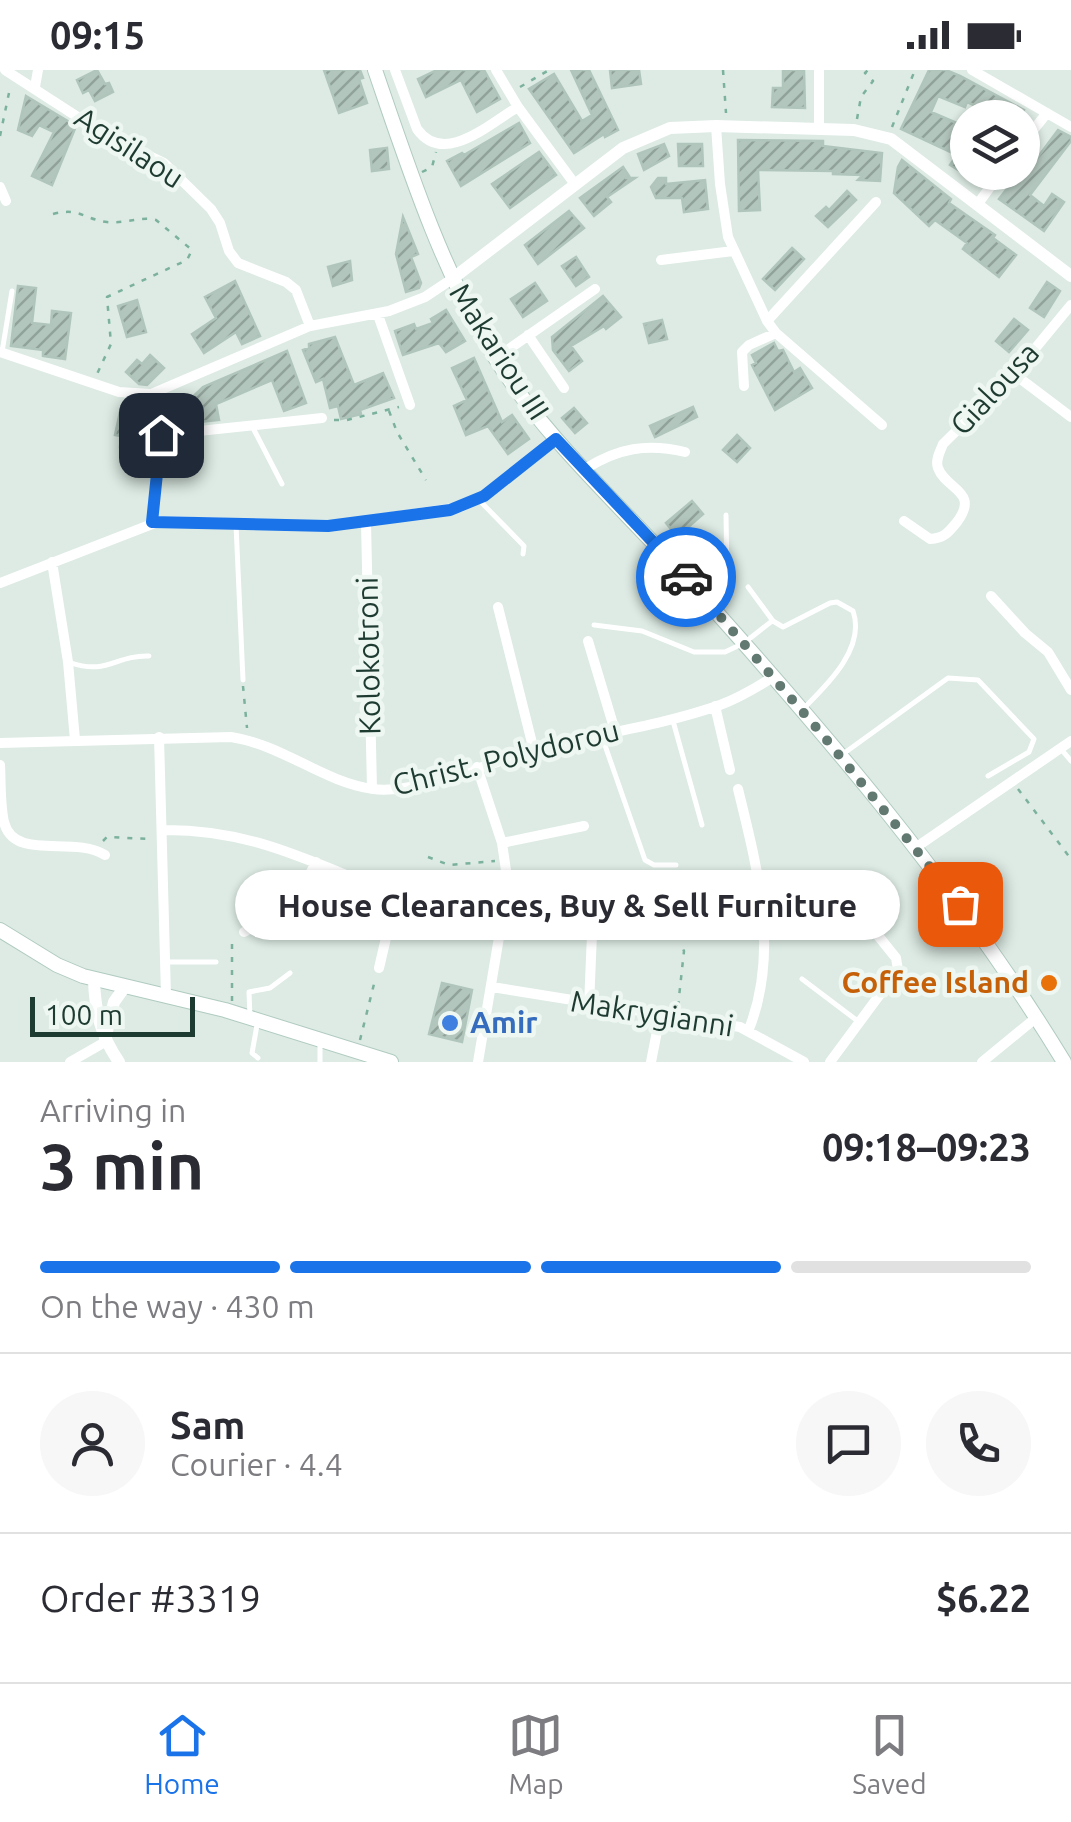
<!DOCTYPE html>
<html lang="en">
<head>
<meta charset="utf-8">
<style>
  body { margin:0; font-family:Ubuntu,sans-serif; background:#f7f7f7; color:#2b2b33; height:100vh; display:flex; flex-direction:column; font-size:38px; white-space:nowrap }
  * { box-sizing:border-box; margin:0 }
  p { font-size:32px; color:#7c7c81 }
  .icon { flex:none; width:55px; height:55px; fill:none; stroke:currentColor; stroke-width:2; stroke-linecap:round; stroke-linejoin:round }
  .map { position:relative; height:992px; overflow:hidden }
  .sheet { display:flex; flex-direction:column; background:#fff; flex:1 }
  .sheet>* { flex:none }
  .tools { position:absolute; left:950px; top:30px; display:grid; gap:20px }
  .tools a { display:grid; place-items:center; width:90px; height:90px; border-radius:50%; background:#fff; box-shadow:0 2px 8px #0004; font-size:50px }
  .scale { position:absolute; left:30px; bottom:25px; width:165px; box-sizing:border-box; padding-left:10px; border:5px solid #1e3b32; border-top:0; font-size:28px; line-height:35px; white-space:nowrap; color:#1e3b32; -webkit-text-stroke:8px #eef7f2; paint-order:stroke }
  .pin { position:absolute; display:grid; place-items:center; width:85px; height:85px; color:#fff; margin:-42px; border-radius:20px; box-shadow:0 5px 15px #0006 }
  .courier { position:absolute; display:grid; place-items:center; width:100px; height:100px; margin:-50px; border:8px solid #1a73e8; border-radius:50%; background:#fff; color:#222; box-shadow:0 2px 12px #0007 }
  .bubble { position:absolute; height:70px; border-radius:35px; background:#fff; box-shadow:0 2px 8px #0004; font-size:32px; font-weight:700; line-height:70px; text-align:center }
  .overview em { font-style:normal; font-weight:700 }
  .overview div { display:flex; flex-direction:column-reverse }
  .overview { display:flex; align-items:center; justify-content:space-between; height:170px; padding:0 40px }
  h1 { font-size:65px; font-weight:700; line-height:75px }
  .bar { display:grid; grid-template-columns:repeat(4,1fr); gap:15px 10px; align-content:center; height:120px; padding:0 40px }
  .bar i { height:12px; border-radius:8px; background:#e1e1e2 }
  .bar .selected { background:#1a73e8 }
  .bar p { grid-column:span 4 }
  .line { display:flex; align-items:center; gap:25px; padding:0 40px; border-top:2px solid #e1e1e2 }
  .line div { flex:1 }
  .round { display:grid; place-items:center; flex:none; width:105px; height:105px; border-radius:52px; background:#f7f7f7 }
  .status { display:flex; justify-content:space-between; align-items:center; height:70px; padding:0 50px; background:#fff; direction:ltr }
  .status svg { height:28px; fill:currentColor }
  .tab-bar { display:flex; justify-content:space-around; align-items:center; height:140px; border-top:2px solid #e1e1e2; background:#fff; font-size:28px; color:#7c7c81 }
  .tab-bar a { display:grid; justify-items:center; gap:5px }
  .tab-bar .selected { color:#1a73e8 }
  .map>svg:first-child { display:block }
  .building { fill:url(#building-hatch); stroke:#b0c5bb; stroke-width:2.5 }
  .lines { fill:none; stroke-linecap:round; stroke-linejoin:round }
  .secondary-casing { stroke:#b0cbc0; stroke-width:16 }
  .path { stroke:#7bb19d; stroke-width:2.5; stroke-dasharray:5 8; stroke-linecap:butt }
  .service { stroke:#fff; stroke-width:5 }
  .minor { stroke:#fff; stroke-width:10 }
  .tertiary { stroke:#fff; stroke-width:12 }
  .secondary { stroke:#fff; stroke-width:14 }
  .done { stroke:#617970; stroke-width:10; stroke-dasharray:0 18 }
  .route { stroke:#1a73e8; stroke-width:12 }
  .food-dot { fill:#e8710a; stroke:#eef7f2; stroke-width:4 }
  .shop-dot { fill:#3f7fe0; stroke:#eef7f2; stroke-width:4 }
  .labels { text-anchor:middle; stroke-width:9; stroke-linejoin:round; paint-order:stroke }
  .street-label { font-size:30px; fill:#1e3b32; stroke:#eef7f2 }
  .food-label { font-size:30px; font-weight:bold; fill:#c56008; stroke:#eef7f2; text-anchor:end }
  .shop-label { font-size:30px; font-weight:bold; fill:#366cbe; stroke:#eef7f2; text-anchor:start }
</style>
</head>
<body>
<div class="status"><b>09:15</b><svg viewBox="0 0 49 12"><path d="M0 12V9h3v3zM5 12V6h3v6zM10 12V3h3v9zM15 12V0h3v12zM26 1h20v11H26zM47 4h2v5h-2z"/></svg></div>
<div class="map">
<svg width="1071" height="992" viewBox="0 0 1071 992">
  <defs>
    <pattern id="building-hatch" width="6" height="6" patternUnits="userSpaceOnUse" patternTransform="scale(2.5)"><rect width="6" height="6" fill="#b3c6bd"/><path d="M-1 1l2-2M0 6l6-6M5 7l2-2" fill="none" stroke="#91a29a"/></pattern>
  </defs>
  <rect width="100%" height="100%" fill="#ddebe4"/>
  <path class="building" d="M97,0L105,14L109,13L113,22L95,31L89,20L83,23L77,10Z
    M324,0H360L363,8L359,9L367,33L339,43Z
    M437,0H484L500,29L477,42L461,10L426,27L418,9Z
    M571,0H589L618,60L605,67L604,64L574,83L529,19L554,4L582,51L592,45Z
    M610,0H639L641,14L612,18Z
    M783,0H804L805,38L772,37L773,18H783Z
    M929,0H946L960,6L1024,40L1020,48H1002L967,32L965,37L938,26L931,42L959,54L951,72L968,83V106L950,95L957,85L901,59Z
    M26,26L76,56L52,115L32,106L54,62L39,55L32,66L18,60Z
    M519,53L530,73L461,116L447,91L462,83L464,85Z
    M1058,60L1071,67V71L1030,125L1044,136L1052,124L1064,132L1044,161L999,129L1013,111L1017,115Z
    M738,70L823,71V76L882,83L880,111L858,110L863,105L833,104V101L758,100L760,140L739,141Z
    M664,74L669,86L644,100L638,84Z
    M678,74H702L703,96H679Z
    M387,78L389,99L372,101L370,80Z
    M539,82L556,105L510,138L492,114Z
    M902,90L951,129L949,133L995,165L993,168L1016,185L999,207L963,179L967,173L935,150L929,156L894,123L898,97Z
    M623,97L629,106L625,108H635L607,127L611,132L594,146L580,128Z
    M658,108H666V114L705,110L708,139L684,142L682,128H656L651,117Z
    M847,121L856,130L828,157L816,146L826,137L829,140Z
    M569,141L584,158L538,194L525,175Z
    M403,147L418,184L411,187L421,213L419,218L406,222L396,184Z
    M792,178L804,189L775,220L763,209Z
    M576,187L589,207L576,216L562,196Z
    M350,191L352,210L333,216L328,197Z
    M235,211L260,266L242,274L236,262L204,283L192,264L216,248L205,227Z
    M1047,212L1060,221L1044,247L1030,238Z
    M535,213L547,231L523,247L511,229Z
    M18,216L36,218L32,253L51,255L52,241L71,243L65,289L43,286V280L11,276Z
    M603,226L621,247L606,259L604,256L571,276L582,291L569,301L553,280L552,267Z
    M137,230L146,262L127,267L118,236Z
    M446,240L465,271L446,282L439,273L403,285L395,261L414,254L416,259L433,253L431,249Z
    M1014,249L1028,260L1009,282L996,271Z
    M662,250L667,269L649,273L644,254Z
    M335,267L354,315L383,303L394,328L360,340L361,344L341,349L338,336L330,338L323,309L316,312L303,280L309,278V274Z
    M774,273L778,281L783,280L794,302L800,298L812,318L775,340L752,295L756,293L752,285Z
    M287,281L306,333L284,341L272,310L216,334L219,350L178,354V341L203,317Z
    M150,285L164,298L147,315L139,314L126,302L137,290L142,294Z
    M474,288L502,352L512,345L529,369L508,384L488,356L466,365L454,336L467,330L452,298Z
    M693,337L697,347L655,367L650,356Z
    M574,338L587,353L575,363L562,348Z
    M120,342L144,344L142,370L137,369L136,378L120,377L121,366L115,365Z
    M737,365L750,378L737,392L723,380Z
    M692,431L703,444L677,467L666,453Z
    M442,913L472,920L462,972L429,964Z"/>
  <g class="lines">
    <defs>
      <path id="secondary" d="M375,0C409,99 440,196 494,286C547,372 626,440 692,515C827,665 959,819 1064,992
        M0,860L57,895L83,906L225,940L391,992"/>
    </defs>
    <use href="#secondary" class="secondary-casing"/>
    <path class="path" d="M723,0L726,43
      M520,17L549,0
      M857,49L861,27L873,11L865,3L868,0
      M892,57L915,0
      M0,66L10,18
      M422,102L432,97L436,82
      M53,144C80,137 83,149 107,152C124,154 140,146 156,150L192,180L187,190L107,227L111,274L97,304
      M389,341L397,362L426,410
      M334,350H347L399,337
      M243,616L247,658
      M1018,719L1071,789
      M103,771L107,767L149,769
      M428,787L449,795L495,791
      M774,848L833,829
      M232,931V874L236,870
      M678,936L684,881L681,875
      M360,970L375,910"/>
    <path class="service" d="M2,282L12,221
      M252,356L282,414
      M478,429L524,476L523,484
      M236,455L243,610
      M748,517L773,551L783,557L830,533L837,532L853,541C866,578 827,615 804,638
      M711,530L726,516L727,509L726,445
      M594,555L642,561L694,582H725L744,573L772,551
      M71,593C107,605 116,585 149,586
      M673,651L702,755
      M601,664L645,790L654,795H676
      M1061,679L1071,691
      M843,684L948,608L978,610L1034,669L1029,682L988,706
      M165,892H216
      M802,909L859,952
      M250,947L249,922L270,918L290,903
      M257,955L252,983L258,988
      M320,973V992"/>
    <path class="minor" d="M5,0L104,64L164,93L211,139L220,153L229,181L238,193L286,212L296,220L310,256
      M395,0L417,59C444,97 490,53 518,37
      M496,0L518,37L574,113
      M819,0V59
      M972,0L1071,57
      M35,17L38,0
      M716,56L720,114L728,167L767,251L776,263L882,355
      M1022,74L1047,43
      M0,117L6,131
      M977,135L1001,102
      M661,190L733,181
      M378,245L410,335
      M767,251L876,132
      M528,265L564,318
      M0,282L119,322L151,324L310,256L389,241L425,227L452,209
      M496,288L595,219
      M1014,304L1071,347
      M744,316L742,282L749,275L776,263
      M161,365L322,348
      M585,399C618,378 647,373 685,382
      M904,451L930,469C944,468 948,463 957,452C980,421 946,420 938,398C935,390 940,382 943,374L1014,304L1071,235
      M152,452L163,346L161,322
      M366,453L372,719
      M52,492L68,592L75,670
      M0,513L160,451L329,456L461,437L484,426L556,369
      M991,526L1025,563L1048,582L1071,620
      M498,537L534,681
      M588,571L615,661
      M715,636L730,700
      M159,667L166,926
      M0,673L231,667C283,675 323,712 373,719C415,725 492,692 535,680C596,664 660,656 720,635C739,628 756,618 773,607
      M0,695C1,713 0,734 4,752C14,792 73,765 105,785
      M477,697L502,773L508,814L478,992
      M738,719C757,797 780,881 749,959
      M162,760C253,759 310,792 391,823C427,836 465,845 503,855
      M502,773L584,756
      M915,778L1071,671
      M244,862C279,841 299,830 316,792
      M379,898L396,825
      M492,917L740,957L804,992
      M589,935L592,864L598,851C621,843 656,850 675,864
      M70,992L105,972
      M651,992L660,946
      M830,992L898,900L896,888L835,812
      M982,992L1037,947"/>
    <path class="tertiary" d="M452,209L623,78L670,58L716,56L854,60L891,69L1071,206
      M94,910C95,942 101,966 119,992
      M105,969L114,932L124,918"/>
    <use href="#secondary" class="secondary"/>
  </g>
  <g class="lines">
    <path class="done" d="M686,507L821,663L960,834"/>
    <path class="route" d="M161,365L152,452L328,456L450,440L484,426L556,369L686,507"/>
  </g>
  <circle class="food-dot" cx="1049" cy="913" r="10"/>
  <circle class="shop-dot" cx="450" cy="953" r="10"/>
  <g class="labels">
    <g class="street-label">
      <text transform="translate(129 78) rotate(33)" y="10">Agisilaou</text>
      <text transform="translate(499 282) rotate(57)" y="10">Makariou III</text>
      <text transform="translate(995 319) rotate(-47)" y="10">Gialousa</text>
      <text transform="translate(369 586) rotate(-91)" y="10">Kolokotroni</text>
      <text transform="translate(506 688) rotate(-14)" y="10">Christ. Polydorou</text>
      <text transform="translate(652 944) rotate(9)" y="10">Makrygianni</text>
    </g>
    <g class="food-label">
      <text x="1029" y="923">Coffee Island</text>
    </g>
    <g class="shop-label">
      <text x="470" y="963">Amir</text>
    </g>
  </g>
</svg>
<div class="tools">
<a><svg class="icon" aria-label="layers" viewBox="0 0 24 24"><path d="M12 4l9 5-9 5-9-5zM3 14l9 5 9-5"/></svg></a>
</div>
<div class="scale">100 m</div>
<div class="pin" style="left:960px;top:834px;background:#ea580c"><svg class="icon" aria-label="bag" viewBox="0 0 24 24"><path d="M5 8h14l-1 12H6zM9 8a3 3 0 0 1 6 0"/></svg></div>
<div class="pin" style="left:161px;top:365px;background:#1f2937"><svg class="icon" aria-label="home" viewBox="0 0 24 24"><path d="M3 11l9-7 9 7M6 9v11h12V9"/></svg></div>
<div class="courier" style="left:686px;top:507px"><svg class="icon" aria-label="car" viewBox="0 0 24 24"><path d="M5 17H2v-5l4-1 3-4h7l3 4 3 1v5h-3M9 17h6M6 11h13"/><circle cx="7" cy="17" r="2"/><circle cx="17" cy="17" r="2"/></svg></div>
<div class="bubble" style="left:235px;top:800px;width:665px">House Clearances, Buy &amp; Sell Furniture</div>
</div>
<section class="sheet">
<div class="overview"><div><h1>3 min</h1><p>Arriving in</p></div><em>09:18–09:23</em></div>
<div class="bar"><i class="selected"></i><i class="selected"></i><i class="selected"></i><i></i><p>On the way · 430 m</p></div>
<div class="line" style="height:180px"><a class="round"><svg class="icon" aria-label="person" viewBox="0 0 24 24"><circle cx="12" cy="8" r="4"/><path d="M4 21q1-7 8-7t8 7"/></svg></a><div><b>Sam</b><p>Courier · 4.4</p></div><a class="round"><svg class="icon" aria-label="chat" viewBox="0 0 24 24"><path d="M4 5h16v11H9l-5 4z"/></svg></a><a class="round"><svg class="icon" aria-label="phone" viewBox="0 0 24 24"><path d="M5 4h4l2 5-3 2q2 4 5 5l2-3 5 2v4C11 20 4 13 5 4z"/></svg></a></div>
<div class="line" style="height:130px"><div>Order #3319</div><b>$6.22</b></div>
</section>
<nav class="tab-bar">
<a class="selected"><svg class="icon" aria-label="home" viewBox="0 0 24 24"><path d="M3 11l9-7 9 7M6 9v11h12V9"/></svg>Home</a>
<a><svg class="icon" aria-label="map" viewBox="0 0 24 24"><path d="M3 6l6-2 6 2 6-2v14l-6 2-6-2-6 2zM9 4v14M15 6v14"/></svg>Map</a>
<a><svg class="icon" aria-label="saved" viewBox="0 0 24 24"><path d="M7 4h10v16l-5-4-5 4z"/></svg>Saved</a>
</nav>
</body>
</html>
